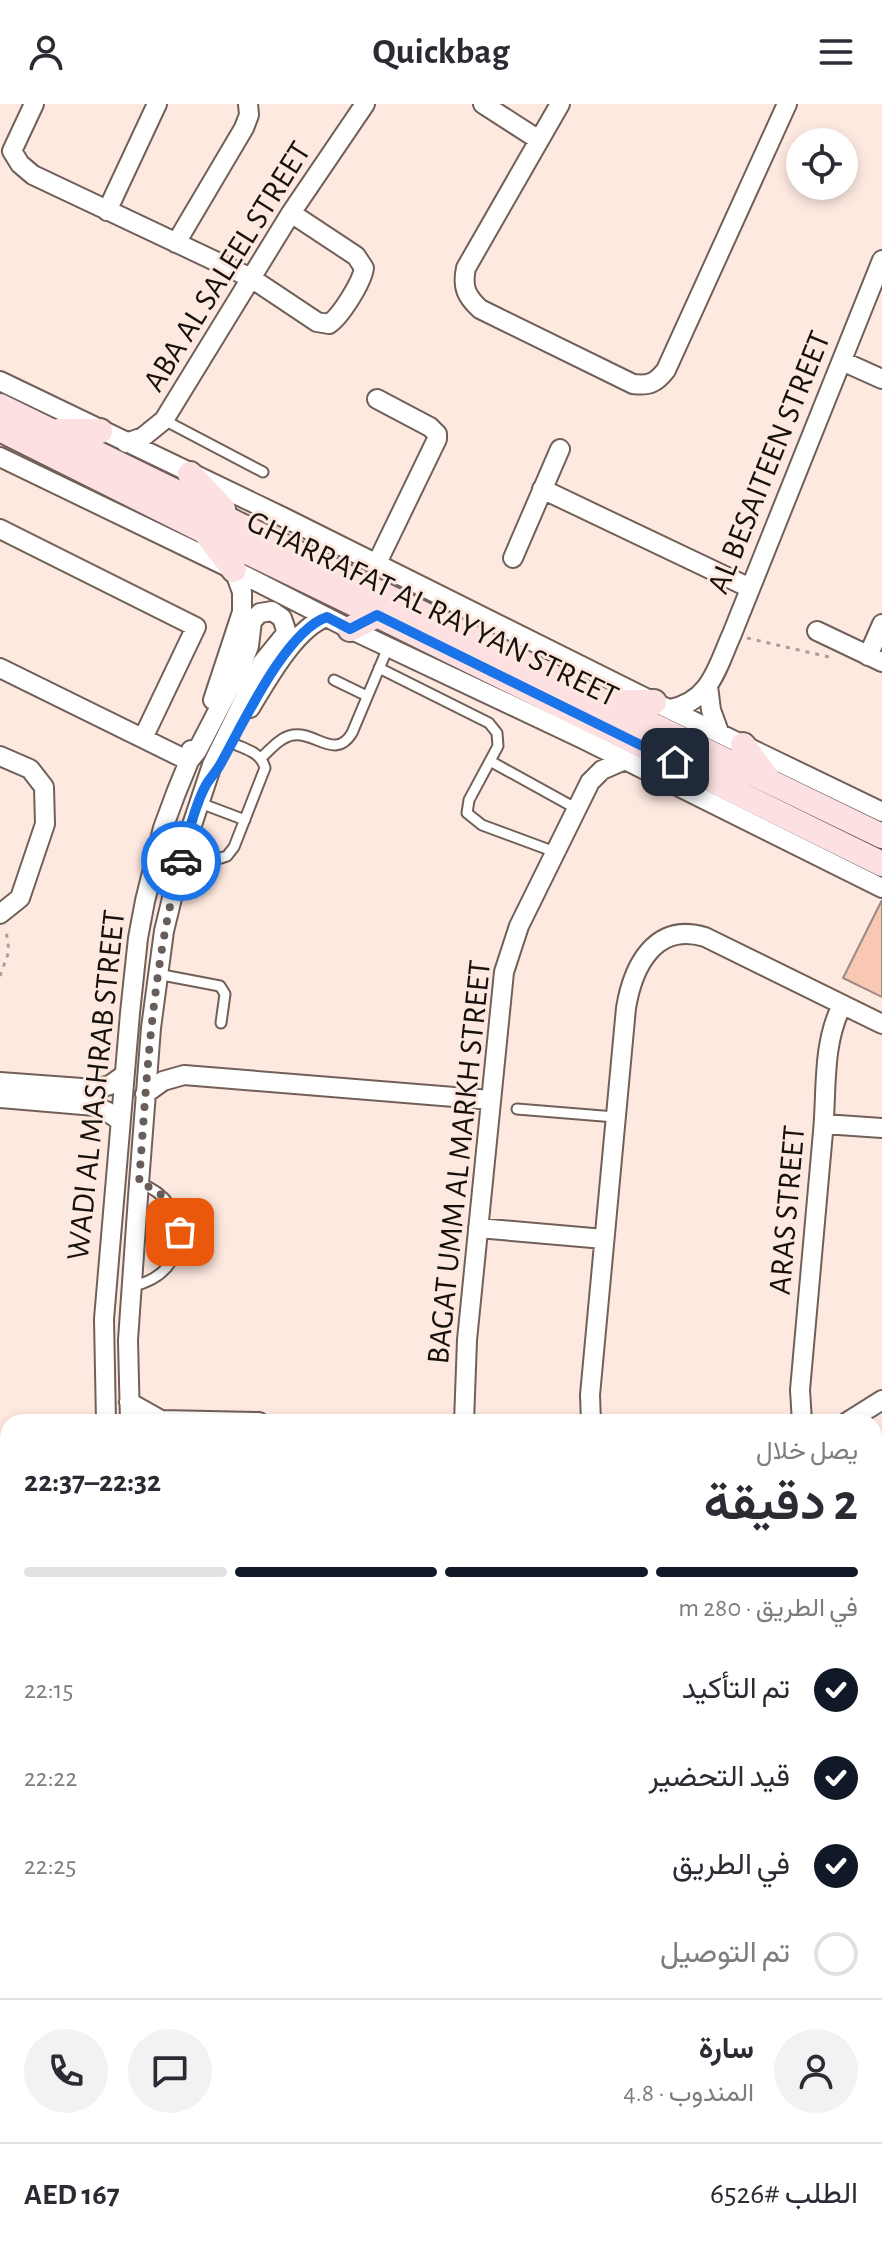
<!DOCTYPE html>
<html lang="ar">
<head>
<meta charset="utf-8">
<style>
  body { margin:0; font-family:"Alegreya Sans",Vazirmatn,sans-serif; background:#f2f2f3; color:#2b2b33; direction:rtl; height:100vh; display:flex; flex-direction:column; font-size:30px; white-space:nowrap }
  * { box-sizing:border-box; margin:0 }
  p { font-size:26px; color:#7c7c81 }
  .icon { flex:none; width:44px; height:44px; fill:none; stroke:currentColor; stroke-width:2; stroke-linecap:round; stroke-linejoin:round }
  .map { position:relative; flex:1; overflow:hidden; direction:ltr }
  .details { position:absolute; left:0px; top:1310px; width:882px; height:850px; display:flex; flex-direction:column; background:#fff; border-radius:24px 24px 0 0; box-shadow:0 4px 12px #0003; direction:rtl }
  .details>* { flex:none }
  .fabs { position:absolute; left:786px; top:24px; display:grid; gap:16px }
  .fabs a { display:grid; place-items:center; width:72px; height:72px; border-radius:50%; background:#fff; box-shadow:0 4px 12px #0003; font-size:40px }
  .pin { position:absolute; display:grid; place-items:center; width:68px; height:68px; color:#fff; margin:-34px; border-radius:16px; box-shadow:0 4px 12px #0006 }
  .courier { position:absolute; display:grid; place-items:center; width:80px; height:80px; margin:-40px; border:6px solid #1a73e8; border-radius:50%; background:#fff; color:#222; box-shadow:0 2px 10px #0007 }
  .head em { font-style:normal; font-weight:600 }
  .head div { display:flex; flex-direction:column-reverse }
  .head { display:flex; align-items:center; justify-content:space-between; height:136px; padding:0 24px }
  h1 { font-size:52px; font-weight:600; line-height:60px }
  .bar { display:grid; grid-template-columns:repeat(4,1fr); gap:12px 8px; align-content:center; height:96px; padding:0 24px }
  .bar i { height:10px; border-radius:6px; background:#e1e1e2 }
  .bar .on { background:#111827 }
  .bar p { grid-column:span 4 }
  .line { display:flex; align-items:center; gap:20px; padding:0 24px; border-top:2px solid #e1e1e2 }
  .line div { flex:1 }
  .round { display:grid; place-items:center; flex:none; width:84px; height:84px; border-radius:42px; background:#f2f2f3 }
  ol { padding:0 24px; list-style:none }
  li { display:flex; align-items:center; gap:24px; height:88px }
  li p { margin-inline-start:auto }
  li .icon { padding:8px; border-radius:50%; background:#111827; color:#fff; stroke-width:4 }
  li:last-child { color:#7c7c81 }
  li i { width:44px; height:44px; border:4px solid #e1e1e2; border-radius:50% }
  header { display:flex; justify-content:space-between; align-items:center; height:104px; padding:0 24px; background:#fff; font-size:36px; font-weight:600 }
  .map>svg:first-child { display:block }
  .building { fill:#f8c8b3; stroke:#9b8981; stroke-width:2 }
  .lines { fill:none; stroke-linecap:round; stroke-linejoin:round }
  .service-casing { stroke:#716058; stroke-width:13 }
  .minor-casing { stroke:#716058; stroke-width:22 }
  .tertiary-casing { stroke:#716058; stroke-width:26 }
  .secondary-casing { stroke:#716058; stroke-width:28 }
  .primary-casing { stroke:#a7686b; stroke-width:32 }
  .path { stroke:#ad9d97; stroke-width:3; stroke-dasharray:4 6; stroke-linecap:butt }
  .service { stroke:#fff; stroke-width:9 }
  .minor { stroke:#fff; stroke-width:18 }
  .tertiary { stroke:#fff; stroke-width:22 }
  .secondary { stroke:#fce0e2; stroke-width:24 }
  .primary { stroke:#f9c1c4; stroke-width:28 }
  .done { stroke:#685d58; stroke-width:8; stroke-dasharray:0 14.4 }
  .route { stroke:#1a73e8; stroke-width:10 }
  .labels { text-anchor:middle; stroke-width:6; stroke-linejoin:round; paint-order:stroke }
  .street-label { font-size:32px; fill:#17110e; stroke:#fee9e0 }
</style>
</head>
<body>
<header><svg class="icon" aria-label="menu" viewBox="0 0 24 24"><path d="M4 6h16M4 12h16M4 18h16"/></svg>Quickbag<svg class="icon" aria-label="person" viewBox="0 0 24 24"><circle cx="12" cy="8" r="4"/><path d="M4 21q1-7 8-7t8 7"/></svg></header>
<div class="map">
<svg width="882" height="2159" viewBox="0 0 882 2159">
  <rect width="100%" height="100%" fill="#fee9e0"/>
  <path class="building" d="M882,796V893L843,874Z"/>
  <g class="lines">
    <defs>
      <path id="service" d="M164,316L263,368
        M379,564L489,619L497,629L498,642L469,696L467,709L482,721L555,748
        M334,576L367,592
        M261,654C270,646 280,633 293,631C315,627 335,657 352,629L389,541
        M490,657L577,705
        M200,699L245,716
        M184,745L221,754L227,752L234,743L265,664C261,648 245,645 232,639
        M157,870L220,882L225,890L221,919
        M517,1005L615,1013
        M132,1182C192,1171 195,1098 139,1079"/>
      <path id="minor" d="M34,0L12,47L20,60L33,71L251,174L317,218L329,220C341,212 362,178 364,164L356,152L291,109
        M483,0L539,36
        M560,0L466,164C462,183 466,192 480,205L633,280C649,282 656,279 666,266L787,0
        M107,107L157,0
        M176,139L244,24L249,11L248,0
        M842,257L882,275
        M0,277L285,414L654,598L882,708
        M126,339L143,333L164,316L291,109L365,0
        M0,353L234,466L350,525L581,634L882,784
        M542,385L750,484
        M0,425L196,523L143,634
        M513,454L560,345
        M376,461L437,335V330L430,323L377,295
        M817,527L882,558
        M868,552L882,520
        M0,564L189,657L191,646
        M708,582L711,606L719,628
        M213,596L242,508V488L234,466
        M250,604C267,576 296,523 327,513
        M670,605C711,597 717,563 732,530L882,156
        M0,652L30,665L44,683L45,720L20,794L0,810
        M0,978L95,985L110,981L124,971
        M145,990L163,977L184,971L491,996
        M0,994L95,1002L108,1008L120,1017
        M824,1020L882,1024
        M478,1124L604,1135
        M129,1298L161,1316L259,1318
        M106,1318L104,1215L130,909L138,834L145,797L163,724L176,689L189,657L197,647L242,560L249,542L252,517L260,509L272,507L282,514L286,526L284,532L262,559L212,661L184,745L164,827L151,924L139,1079L128,1236L130,1318
        M464,1318L467,1236L504,868L519,822L590,678L602,666L625,656
        M591,1318L590,1291L626,904C633,862 655,818 705,833L882,920
        M802,1318L800,1286C808,1200 815,1114 823,1028C827,984 822,941 842,901
        M847,1318L882,1296
        M0,1411L8,1461
        M0,1521L8,1522
        M874,1672L882,1667
        M0,1706L8,1707
        M0,1871L8,1866
        M874,1948L882,1943
        M874,2112L882,2107
        M361,2152L368,2159
        M81,2159L93,2152
        M799,2159L810,2152"/>
      <path id="tertiary" d="M538,2152L547,2159
        M589,2152L597,2159"/>
      <path id="secondary" d="M0,302L170,385L235,419L882,732
        M0,325L204,427L377,511L882,760
        M58,327H100
        M190,370L223,405
        M208,432L234,466
        M350,525L377,511
        M612,598H654
        M743,641L766,672"/>
      <path id="primary" d="M874,1454L882,1449
        M874,1496L882,1491
        M0,2007L8,2002
        M0,2045L8,2040"/>
    </defs>
    <use href="#service" class="service-casing"/>
    <use href="#minor" class="minor-casing"/>
    <use href="#tertiary" class="tertiary-casing"/>
    <use href="#secondary" class="secondary-casing"/>
    <use href="#primary" class="primary-casing"/>
    <path class="path" d="M747,534L829,553
      M0,872L9,847L6,826"/>
    <use href="#service" class="service"/>
    <use href="#minor" class="minor"/>
    <use href="#tertiary" class="tertiary"/>
    <use href="#secondary" class="secondary"/>
    <use href="#primary" class="primary"/>
  </g>
  <g class="lines">
    <path class="done" d="M180,1128C177,1103 163,1087 139,1079C147,971 152,863 181,757"/>
    <path class="route" d="M181,757C186,737 196,698 206,681C210,674 216,668 220,661C242,622 285,527 327,513L350,525L377,511L675,658"/>
  </g>
  <g class="labels">
    <g class="street-label">
      <text transform="translate(226 162) rotate(-58)" y="11">ABA AL SALEEL STREET</text>
      <text transform="translate(768 358) rotate(-68)" y="11">AL BESAITEEN STREET</text>
      <text transform="translate(433 504) rotate(26)" y="11">GHARRAFAT AL RAYYAN STREET</text>
      <text transform="translate(95 981) rotate(-84)" y="11">WADI AL MASHRAB STREET</text>
      <text transform="translate(458 1058) rotate(-84)" y="11">BAGAT UMM AL MARKH STREET</text>
      <text transform="translate(786 1106) rotate(-85)" y="11">ARAS STREET</text>
    </g>
  </g>
</svg>
<div class="fabs">
<a><svg class="icon" aria-label="locate" viewBox="0 0 24 24"><circle cx="12" cy="12" r="6"/><path d="M12 2v4M12 18v4M2 12h4M18 12h4"/></svg></a>
</div>
<div class="pin" style="left:180px;top:1128px;background:#ea580c"><svg class="icon" aria-label="bag" viewBox="0 0 24 24"><path d="M5 8h14l-1 12H6zM9 8a3 3 0 0 1 6 0"/></svg></div>
<div class="pin" style="left:675px;top:658px;background:#1f2937"><svg class="icon" aria-label="home" viewBox="0 0 24 24"><path d="M3 11l9-7 9 7M6 9v11h12V9"/></svg></div>
<div class="courier" style="left:181px;top:757px"><svg class="icon" aria-label="car" viewBox="0 0 24 24"><path d="M5 17H2v-5l4-1 3-4h7l3 4 3 1v5h-3M9 17h6M6 11h13"/><circle cx="7" cy="17" r="2"/><circle cx="17" cy="17" r="2"/></svg></div>
<section class="details">
<div class="head"><div><h1>2 دقيقة</h1><p>يصل خلال</p></div><em>22:32–22:37</em></div>
<div class="bar"><i class="on"></i><i class="on"></i><i class="on"></i><i></i><p>في الطريق · 280 m</p></div>
<ol>
<li><svg class="icon" aria-label="check" viewBox="0 0 24 24"><path d="M5 12l5 5 9-10"/></svg>تم التأكيد<p>22:15</p></li>
<li><svg class="icon" aria-label="check" viewBox="0 0 24 24"><path d="M5 12l5 5 9-10"/></svg>قيد التحضير<p>22:22</p></li>
<li><svg class="icon" aria-label="check" viewBox="0 0 24 24"><path d="M5 12l5 5 9-10"/></svg>في الطريق<p>22:25</p></li>
<li><i></i>تم التوصيل</li>
</ol>
<div class="line" style="height:144px"><a class="round"><svg class="icon" aria-label="person" viewBox="0 0 24 24"><circle cx="12" cy="8" r="4"/><path d="M4 21q1-7 8-7t8 7"/></svg></a><div><b>سارة</b><p>المندوب · 4.8</p></div><a class="round"><svg class="icon" aria-label="chat" viewBox="0 0 24 24"><path d="M4 5h16v11H9l-5 4z"/></svg></a><a class="round"><svg class="icon" aria-label="phone" viewBox="0 0 24 24"><path d="M5 4h4l2 5-3 2q2 4 5 5l2-3 5 2v4C11 20 4 13 5 4z"/></svg></a></div>
<div class="line" style="height:104px"><div>الطلب #6526</div><b>AED 167</b></div>
</section>
</div>
</body>
</html>
